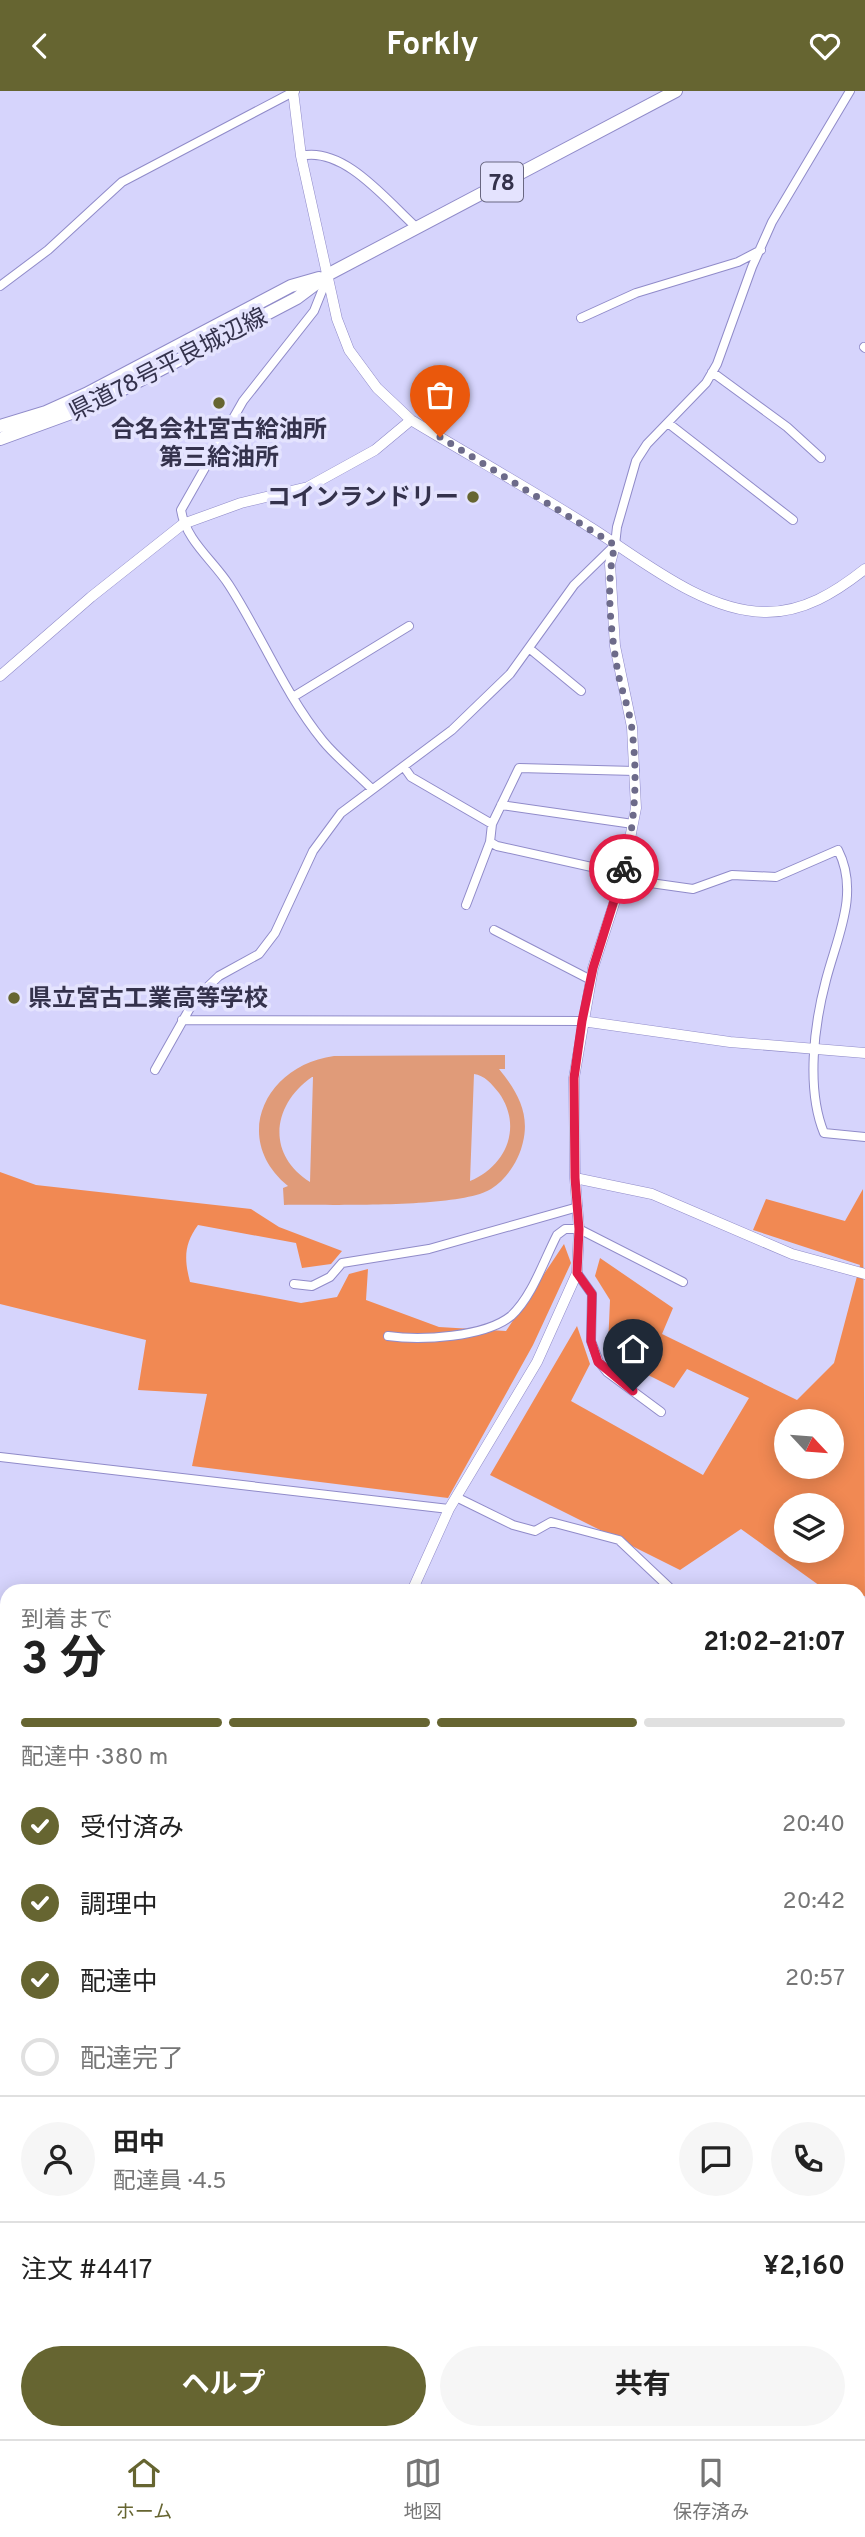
<!DOCTYPE html>
<html lang="ja">
<head>
<meta charset="utf-8">
<style>
  body { margin:0; font-family:Overpass,"Noto Sans JP",sans-serif; background:#f6f6f6; color:#222; height:100vh; display:flex; flex-direction:column; font-size:26px; white-space:nowrap }
  * { box-sizing:border-box; margin:0 }
  p { font-size:23px; color:#767676 }
  .icon { flex:none; width:38px; height:38px; fill:none; stroke:currentColor; stroke-width:2; stroke-linecap:round; stroke-linejoin:round }
  .map { position:relative; flex:1; overflow:hidden }
  .drawer { position:absolute; left:0px; top:1493px; width:866px; height:856px; display:flex; flex-direction:column; background:#fff; border-radius:21px 21px 0 0; box-shadow:0 4px 18px #0003 }
  .drawer>* { flex:none }
  .needle { width:46px; rotate:116deg }
  .controls { position:absolute; left:774px; top:1318px; display:grid; gap:14px }
  .controls a { display:grid; place-items:center; width:70px; height:70px; border-radius:50%; background:#fff; box-shadow:0 4px 18px #0003; font-size:35px }
  .pin { position:absolute; display:grid; place-items:center; width:60px; height:60px; color:#fff; margin:-72px -30px; border-radius:50% 50% 50% 0; rotate:-45deg; box-shadow:0 0 7px #0007 }
  .pin .icon { rotate:45deg }
  .courier { position:absolute; display:grid; place-items:center; width:70px; height:70px; margin:-35px; border:5px solid #e11d48; border-radius:50%; background:#fff; color:#222; box-shadow:0 2px 9px #0007 }
  .headline em { font-style:normal; font-weight:700 }
  .headline div { display:flex; flex-direction:column-reverse }
  .headline { display:flex; align-items:center; justify-content:space-between; height:119px; padding:0 21px }
  h1 { font-size:46px; font-weight:700; line-height:52px }
  .bar { display:grid; grid-template-columns:repeat(4,1fr); gap:10px 7px; align-content:center; height:84px; padding:0 21px }
  .bar i { height:9px; border-radius:5px; background:#e0e0e0 }
  .bar .active { background:#666531 }
  .bar p { grid-column:span 4 }
  .line { display:flex; align-items:center; gap:18px; padding:0 21px; border-top:2px solid #e0e0e0 }
  .line div { flex:1 }
  .round { display:grid; place-items:center; flex:none; width:74px; height:74px; border-radius:37px; background:#f6f6f6 }
  ol { padding:0 21px; list-style:none }
  li { display:flex; align-items:center; gap:21px; height:77px }
  li p { margin-inline-start:auto }
  li .icon { padding:7px; border-radius:50%; background:#666531; color:#fff; stroke-width:4 }
  li:last-child { color:#767676 }
  li i { width:38px; height:38px; border:4px solid #e0e0e0; border-radius:50% }
  .primary-button { display:flex; gap:14px; margin-top:auto; padding:14px 21px }
  .primary-button a { flex:1; height:80px; border-radius:42px; background:#666531; color:#fff; font-size:28px; font-weight:700; line-height:80px; text-align:center }
  .primary-button a+a { background:#f6f6f6; color:#222 }
  header { display:flex; justify-content:space-between; align-items:center; height:91px; padding:0 21px; background:#666531; color:#fff; font-size:32px; font-weight:700 }
  .tabs { display:flex; justify-content:space-around; align-items:center; height:98px; border-top:2px solid #e0e0e0; background:#fff; font-size:19px; color:#767676 }
  .tabs a { display:grid; justify-items:center; gap:4px }
  .tabs .active { color:#666531 }
  .map>svg:first-child { display:block }
  .green { fill:#e09b79; fill-rule:evenodd }
  .forest { fill:#f18953; fill-rule:evenodd }
  .lines { fill:none; stroke-linecap:round; stroke-linejoin:round }
  .minor-casing { stroke:#908bc9; stroke-width:10 }
  .tertiary-casing { stroke:#908bc9; stroke-width:11 }
  .primary-casing { stroke:#908bc9; stroke-width:14 }
  .minor { stroke:#fff; stroke-width:8 }
  .tertiary { stroke:#fff; stroke-width:10 }
  .primary { stroke:#fff; stroke-width:12 }
  .done { stroke:#6d6b8a; stroke-width:7; stroke-dasharray:0 12.6 }
  .route { stroke:#e11d48; stroke-width:9 }
  .poi-dot { fill:#666531; stroke:#e4e3fe; stroke-width:2.5 }
  .labels { text-anchor:middle; stroke-width:7; stroke-linejoin:round; paint-order:stroke }
  .shield { fill:#e4e3fe; stroke:#696781; stroke-width:2 }
  .shield-label { font-size:23px; font-weight:bold; fill:#34324c }
  .street-label { font-size:24px; fill:#34324c; stroke:#e4e3fe }
  .poi-label { font-size:24px; font-weight:bold; fill:#34324c; stroke:#e4e3fe }
</style>
</head>
<body>
<header><svg class="icon" aria-label="back" viewBox="0 0 24 24"><path d="M15 5l-7 7 7 7"/></svg>Forkly<svg class="icon" aria-label="heart" viewBox="0 0 24 24"><path d="M12 20l-8-8c-3-5 5-10 8-4 3-6 11-1 8 4z"/></svg></header>
<div class="map">
<svg width="865" height="2348" viewBox="0 0 865 2348">
  <rect width="100%" height="100%" fill="#d6d4fc"/>
  <path class="green" d="M505,964V978H499C517,1000 530,1022 523,1051C519,1069 507,1088 491,1098C459,1118 327,1113 284,1114L283,1097L288,1095C230,1047 266,974 334,965ZM474,983C484,984 492,993 499,1002C523,1036 506,1075 470,1090ZM312,986H313L310,1091C266,1063 272,1014 312,986Z
    M865,1552V1690L859,1685V1559Z"/>
  <path class="forest" d="M0,1081L36,1094L251,1118L279,1136L342,1160L331,1173L302,1177L296,1152L198,1134C184,1153 184,1168 190,1191L301,1212L337,1206L349,1183L368,1178L366,1209L439,1236L506,1240L564,1153L571,1172L533,1254L448,1407L192,1375L207,1303L138,1299L146,1249L0,1213Z
    M863,1098L865,1505L859,1506V1500H827L741,1438L680,1479L490,1384L577,1235L590,1273L571,1310L703,1384L749,1307L687,1278L674,1297L630,1275L608,1256L610,1209L595,1185L600,1167L673,1217L662,1243L797,1309L834,1272L860,1174L753,1139L766,1108L845,1130ZM786,1330H831V1376H786ZM786,1414H831V1460H786Z"/>
  <g class="lines">
    <defs>
      <path id="minor" d="M301,65C344,55 387,110 416,136
        M328,185L314,220L243,310L181,419C186,450 213,469 229,494C262,545 284,602 323,650C337,667 356,682 372,698
        M0,195L48,159L122,91L295,0
        M581,227L636,202L738,171L761,159
        M864,256L865,257
        M712,281L787,336L821,367
        M668,332L793,429
        M530,558L581,600
        M293,606L409,535
        M404,676L411,686L492,733
        M501,714L633,733
        M490,751L497,755L623,783
        M622,788L693,798L732,784L776,786L838,759C860,802 837,846 826,889C814,934 806,998 824,1042L865,1046
        M466,814L490,751L492,733L519,677L635,680
        M494,839L591,889
        M182,929L582,930
        M155,979L195,908L219,885L259,863L275,842L313,760L341,722L452,639L510,583L574,494L615,454L617,436L636,370L647,353L706,292L717,273L752,176L772,131L850,0
        M577,1182L592,1203L591,1250L599,1271L607,1281L661,1321
        M294,1193L312,1195L330,1186L342,1172L429,1158L578,1116
        M388,1245C421,1250 485,1246 511,1225C532,1206 544,1169 557,1144L565,1138H579L683,1191
        M0,1366L449,1418
        M456,1406L513,1434L535,1440L551,1431L619,1449L673,1500
        M859,1730L865,1731
        M859,1937L865,1970
        M859,2020L865,2016
        M551,2342V2348
        M672,2342V2348"/>
      <path id="tertiary" d="M293,0L301,65L337,228L349,259L377,297L411,329C469,364 528,397 585,433C637,465 701,520 764,521C803,522 836,501 865,478
        M0,585L91,506L183,433L241,412L308,396L375,359L411,329
        M582,930L730,951L865,962
        M575,1087L652,1103L792,1163L865,1183
        M412,1500L449,1418L537,1271L577,1182L579,1138L575,1087L574,987L593,877L622,788L636,717L632,636L615,555L610,473L615,454
        M0,1714L7,1722
        M859,1823L865,1818
        M0,2125L7,2124
        M859,2186L865,2185
        M256,2348L257,2342"/>
      <path id="primary" d="M0,335L46,321L86,303L291,195L319,187
        M0,348L93,314L297,207L329,183L676,0"/>
    </defs>
    <use href="#minor" class="minor-casing"/>
    <use href="#tertiary" class="tertiary-casing"/>
    <use href="#primary" class="primary-casing"/>
    <use href="#minor" class="minor"/>
    <use href="#tertiary" class="tertiary"/>
    <use href="#primary" class="primary"/>
  </g>
  <g class="lines">
    <path class="done" d="M440,346L615,454C605,493 611,542 618,582C622,601 630,620 632,639C638,687 635,731 624,778"/>
    <path class="route" d="M624,778L593,877L582,930L574,987L575,1087L579,1138L577,1182L592,1203L591,1250L598,1271L633,1300"/>
  </g>
  <g class="poi-dot">
    <circle cx="219" cy="312" r="7"/>
    <circle cx="473" cy="406" r="7"/>
    <circle cx="14" cy="907" r="7"/>
  </g>
  <g class="labels">
    <rect class="shield" x="481" y="71.5" width="42" height="39" rx="5"/>
    <g class="shield-label">
      <text x="502" y="99">78</text>
    </g>
    <g class="street-label">
      <text transform="translate(168 273) rotate(-27)" y="8">県道78号平良城辺線</text>
    </g>
    <g class="poi-label">
      <text x="219" y="346">合名会社宮古給油所<tspan x="219" dy="28">第三給油所</tspan></text>
      <text x="459" y="414" text-anchor="end">コインランドリー</text>
      <text x="28" y="915" text-anchor="start">県立宮古工業高等学校</text>
    </g>
  </g>
</svg>
<div class="controls">
<a><svg class="needle" viewBox="-14 -14 28 28"><path d="M0-13l5 13h-10z" fill="#e53935"/><path d="M0 13l5-13h-10z" fill="#767676"/></svg></a>
<a><svg class="icon" aria-label="layers" viewBox="0 0 24 24"><path d="M12 4l9 5-9 5-9-5zM3 14l9 5 9-5"/></svg></a>
</div>
<div class="pin" style="left:440px;top:346px;background:#ea580c"><svg class="icon" aria-label="bag" viewBox="0 0 24 24"><path d="M5 8h14l-1 12H6zM9 8a3 3 0 0 1 6 0"/></svg></div>
<div class="pin" style="left:633px;top:1300px;background:#1f2937"><svg class="icon" aria-label="home" viewBox="0 0 24 24"><path d="M3 11l9-7 9 7M6 9v11h12V9"/></svg></div>
<div class="courier" style="left:624px;top:778px"><svg class="icon" aria-label="bike" viewBox="0 0 24 24"><circle cx="6" cy="16" r="4"/><circle cx="18" cy="16" r="4"/><path d="M6 16l4-8h5l3 8M10 8l3 8H6M13 5h3"/></svg></div>
<section class="drawer">
<div class="headline"><div><h1>3 分</h1><p>到着まで</p></div><em>21:02–21:07</em></div>
<div class="bar"><i class="active"></i><i class="active"></i><i class="active"></i><i></i><p>配達中 · 380 m</p></div>
<ol>
<li><svg class="icon" aria-label="check" viewBox="0 0 24 24"><path d="M5 12l5 5 9-10"/></svg>受付済み<p>20:40</p></li>
<li><svg class="icon" aria-label="check" viewBox="0 0 24 24"><path d="M5 12l5 5 9-10"/></svg>調理中<p>20:42</p></li>
<li><svg class="icon" aria-label="check" viewBox="0 0 24 24"><path d="M5 12l5 5 9-10"/></svg>配達中<p>20:57</p></li>
<li><i></i>配達完了</li>
</ol>
<div class="line" style="height:126px"><a class="round"><svg class="icon" aria-label="person" viewBox="0 0 24 24"><circle cx="12" cy="8" r="4"/><path d="M4 21q1-7 8-7t8 7"/></svg></a><div><b>田中</b><p>配達員 · 4.5</p></div><a class="round"><svg class="icon" aria-label="chat" viewBox="0 0 24 24"><path d="M4 5h16v11H9l-5 4z"/></svg></a><a class="round"><svg class="icon" aria-label="phone" viewBox="0 0 24 24"><path d="M5 4h4l2 5-3 2q2 4 5 5l2-3 5 2v4C11 20 4 13 5 4z"/></svg></a></div>
<div class="line" style="height:91px"><div>注文 #4417</div><b>¥2,160</b></div>
<div class="primary-button"><a>ヘルプ</a><a>共有</a></div>
</section>
</div>
<nav class="tabs">
<a class="active"><svg class="icon" aria-label="home" viewBox="0 0 24 24"><path d="M3 11l9-7 9 7M6 9v11h12V9"/></svg>ホーム</a>
<a><svg class="icon" aria-label="map" viewBox="0 0 24 24"><path d="M3 6l6-2 6 2 6-2v14l-6 2-6-2-6 2zM9 4v14M15 6v14"/></svg>地図</a>
<a><svg class="icon" aria-label="saved" viewBox="0 0 24 24"><path d="M7 4h10v16l-5-4-5 4z"/></svg>保存済み</a>
</nav>
</body>
</html>
